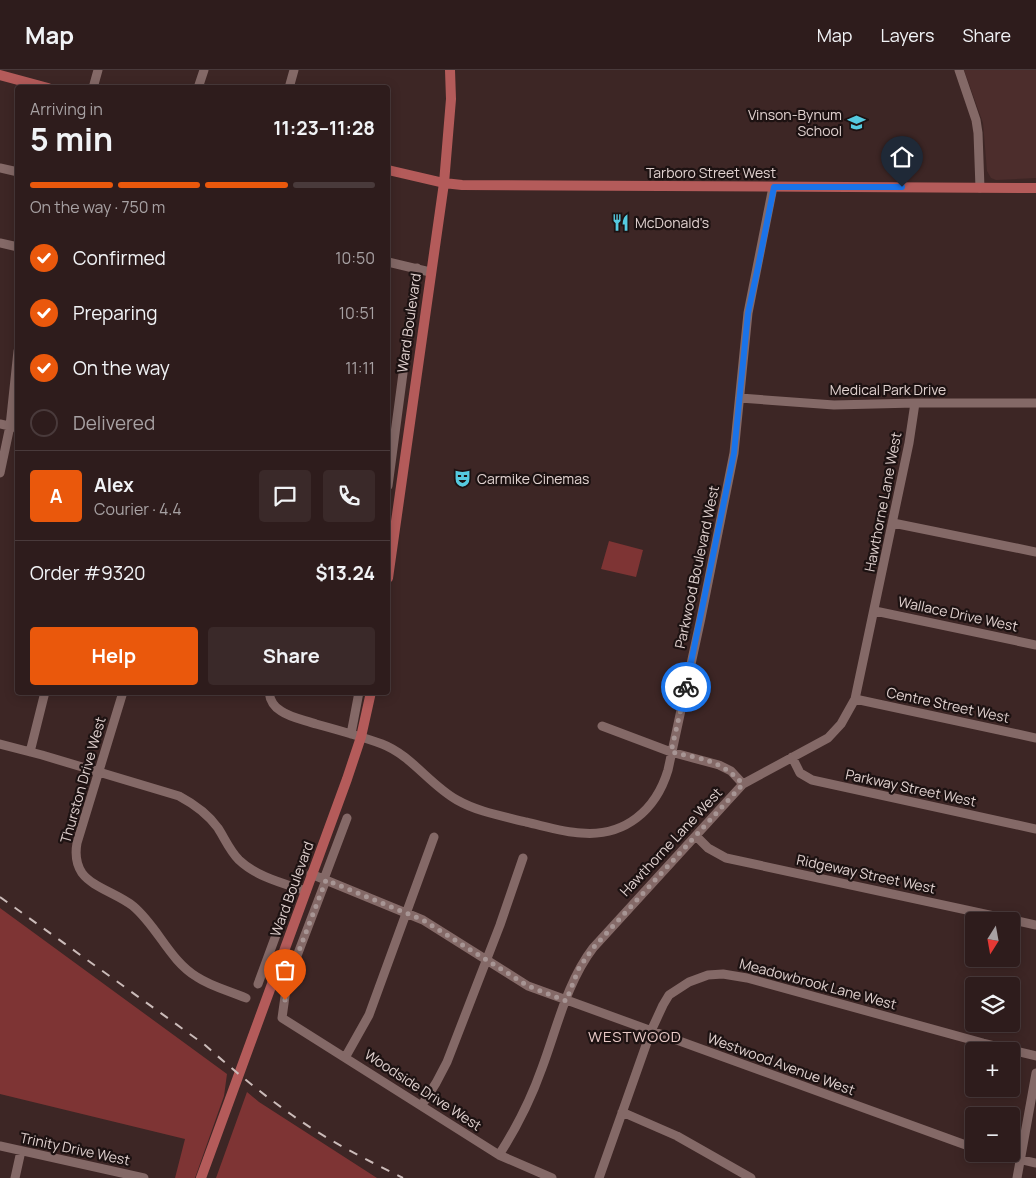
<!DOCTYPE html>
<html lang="en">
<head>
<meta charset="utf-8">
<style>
  body { margin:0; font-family:Manrope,sans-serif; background:#3a2929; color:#f1f3f6; height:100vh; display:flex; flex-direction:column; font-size:19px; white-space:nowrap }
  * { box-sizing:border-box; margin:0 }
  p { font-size:16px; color:#a7a1a3 }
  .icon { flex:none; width:28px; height:28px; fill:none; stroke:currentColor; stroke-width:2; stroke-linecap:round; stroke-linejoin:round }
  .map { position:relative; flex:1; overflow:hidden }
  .details { position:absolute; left:15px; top:15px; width:375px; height:610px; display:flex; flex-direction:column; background:#2e1c1c; border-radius:5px; box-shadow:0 2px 12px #0003,0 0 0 1px #493a3b }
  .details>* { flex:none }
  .needle { width:32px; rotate:191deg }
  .controls { position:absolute; left:965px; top:842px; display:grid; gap:10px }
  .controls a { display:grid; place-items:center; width:55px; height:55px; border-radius:5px; background:#2e1c1c; box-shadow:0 2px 12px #0003,0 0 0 1px #493a3b; font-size:25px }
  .pin { position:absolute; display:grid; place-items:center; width:42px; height:42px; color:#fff; margin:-51px -21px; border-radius:50% 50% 50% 0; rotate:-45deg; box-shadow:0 0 5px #0007 }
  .pin .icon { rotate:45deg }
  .courier { position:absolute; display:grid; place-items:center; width:50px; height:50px; margin:-25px; border:4px solid #1a73e8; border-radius:50%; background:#fff; color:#222; box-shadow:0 1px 6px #0007 }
  .head em { font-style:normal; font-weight:700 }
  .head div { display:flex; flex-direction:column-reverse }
  .head { display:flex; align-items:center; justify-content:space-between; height:85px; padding:0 15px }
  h1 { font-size:32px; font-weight:700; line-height:38px }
  .bar { display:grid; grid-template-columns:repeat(4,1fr); gap:8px 5px; align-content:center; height:60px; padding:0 15px }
  .bar i { height:6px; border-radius:4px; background:#493a3b }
  .bar .active { background:#ea580c }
  .bar p { grid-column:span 4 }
  .line { display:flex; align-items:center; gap:12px; padding:0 15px; border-top:1px solid #493a3b }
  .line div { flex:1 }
  .round { display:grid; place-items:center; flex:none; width:52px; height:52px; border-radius:5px; background:#3a2929 }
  ol { padding:0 15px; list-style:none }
  li { display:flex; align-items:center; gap:15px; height:55px }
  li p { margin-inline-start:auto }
  li .icon { padding:5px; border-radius:50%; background:#ea580c; color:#fff; stroke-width:4 }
  li:last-child { color:#a7a1a3 }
  li i { width:28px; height:28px; border:2px solid #493a3b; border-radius:50% }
  .action { display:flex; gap:10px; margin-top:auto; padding:10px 15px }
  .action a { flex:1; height:58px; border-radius:5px; background:#ea580c; color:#fff; font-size:20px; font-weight:700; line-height:58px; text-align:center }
  .action a+a { background:#3a2929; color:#f1f3f6 }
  header { display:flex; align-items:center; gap:30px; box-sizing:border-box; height:70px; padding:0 25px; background:#2e1c1c; border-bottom:1px solid #493a3b }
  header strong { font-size:24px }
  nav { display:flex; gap:28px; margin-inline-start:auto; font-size:18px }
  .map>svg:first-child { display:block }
  .built { fill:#4c2d2c }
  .green { fill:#7e3434 }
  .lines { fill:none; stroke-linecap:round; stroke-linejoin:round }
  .minor { stroke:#846967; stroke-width:9 }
  .major { stroke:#b45b5a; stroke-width:10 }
  .rail { stroke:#cbbbb9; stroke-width:2; stroke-dasharray:9 9; stroke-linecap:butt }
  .done { stroke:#a79594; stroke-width:5; stroke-dasharray:0 9 }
  .route { stroke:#1a73e8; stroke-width:6 }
  .labels { text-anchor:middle; stroke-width:4.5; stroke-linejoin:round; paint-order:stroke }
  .poi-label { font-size:14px; fill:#e0d1cf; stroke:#1d1212; text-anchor:start }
  .street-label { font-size:14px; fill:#e0d1cf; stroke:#1d1212 }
  .neighbourhood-label { font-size:15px; letter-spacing:1px; fill:#e9cac7; stroke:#1d1212 }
</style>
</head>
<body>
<header>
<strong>Map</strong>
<nav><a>Map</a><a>Layers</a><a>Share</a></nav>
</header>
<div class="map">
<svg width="1036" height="1108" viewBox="0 0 1036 1108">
  <rect width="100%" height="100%" fill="#3d2625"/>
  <path class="built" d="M964,0H1036V108L996,110L991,108L987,101L983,53Z"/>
  <path class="green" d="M609,471L643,480L636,507L601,499Z
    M0,838L227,1004L224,1026L195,1108H175L185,1069L0,1024Z
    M247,1022L259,1032L377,1108H216Z"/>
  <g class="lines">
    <path class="minor" d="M959,0L976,50L978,63L980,118
      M93,18L98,0
      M198,18L204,0
      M289,18L294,0
      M0,98L18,102
      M0,173L18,177
      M388,192L430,202
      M740,328L834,335L915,333H1036
      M0,354L18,358
      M0,403L10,356L18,281
      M388,416L417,198
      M893,453L1036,482
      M875,541L1036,575
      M123,622L77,773C75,784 76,794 82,803C92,817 118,824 133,836C158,857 169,890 197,907C212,917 230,921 246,928
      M269,622C270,630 274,637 281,641C291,648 305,650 316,654C338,660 360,666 382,674C411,685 430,715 457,730C478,742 503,746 526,752C544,756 563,762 581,763C625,767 656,740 668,700L701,548L734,383L748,243L773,117
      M855,629L1036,668
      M602,656L671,682L719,695L731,701L743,714
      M351,664L359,622
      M0,674L42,685L179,726C194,734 208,744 218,758C225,769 230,781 239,790C257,807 282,813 306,821
      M30,682L45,622
      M792,687L800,703L812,710L1036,759
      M696,766L708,778L726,788L1036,855
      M311,804L423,850L528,916L974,1078
      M324,809L347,748
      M326,810L287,912L282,948L499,1085L552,1108
      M258,914L283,846
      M346,986L369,945L434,767
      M422,1035L436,1013L447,992L500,855L523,788
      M622,1042L677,1066L751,1108
      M0,1076L144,1108
      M996,1084L1036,1093
      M499,1085C517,1057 531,1029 542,998C557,958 567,912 593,878L743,714L828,668L841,654L855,629L909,373L915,333
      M15,1108L21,1081
      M599,1108L651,961L663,935L669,925L689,912L708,905L723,904L747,908L983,973L1036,986
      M1017,1108L1036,1003"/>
    <path class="major" d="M0,5L48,18
      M388,100L444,113L462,115L1036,118
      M388,508L444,113L451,29L450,0
      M201,1108L347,709L361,667L371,622"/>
    <path class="rail" d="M0,827L205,975C233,1000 262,1024 292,1045C327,1070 365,1089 403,1108"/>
  </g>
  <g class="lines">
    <path class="done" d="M285,930L287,912L326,810L423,850L528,916L566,931L579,898L593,878L743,714C720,690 703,689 671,682L686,617"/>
    <path class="route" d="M686,617L734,383L748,243L758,197L774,117H902"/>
  </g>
  <defs>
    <symbol id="school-bare" viewBox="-9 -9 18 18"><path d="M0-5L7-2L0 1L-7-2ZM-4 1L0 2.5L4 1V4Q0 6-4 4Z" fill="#55cae0" stroke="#1d1212" stroke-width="2.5" paint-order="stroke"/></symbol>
    <symbol id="restaurant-bare" viewBox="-9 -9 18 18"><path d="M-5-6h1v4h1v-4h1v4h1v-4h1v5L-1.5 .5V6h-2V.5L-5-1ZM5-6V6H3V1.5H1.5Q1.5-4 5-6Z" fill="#55cae0" stroke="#1d1212" stroke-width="2.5" paint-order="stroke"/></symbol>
    <symbol id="theatre-bare" viewBox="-9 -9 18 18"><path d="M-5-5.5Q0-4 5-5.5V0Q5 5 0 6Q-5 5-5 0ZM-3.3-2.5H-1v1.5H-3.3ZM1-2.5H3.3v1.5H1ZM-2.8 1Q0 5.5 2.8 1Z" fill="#55cae0" stroke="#1d1212" stroke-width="2.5" paint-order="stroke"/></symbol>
  </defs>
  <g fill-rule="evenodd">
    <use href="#school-bare" x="844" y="40" width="25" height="25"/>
    <use href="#restaurant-bare" x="608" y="140" width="25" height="25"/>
    <use href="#theatre-bare" x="450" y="396" width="25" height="25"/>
  </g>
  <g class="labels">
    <g class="poi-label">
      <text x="842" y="50" text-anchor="end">Vinson-Bynum<tspan x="842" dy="16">School</tspan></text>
      <text x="635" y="158">McDonald's</text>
      <text x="477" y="414">Carmike Cinemas</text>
    </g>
    <g class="street-label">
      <text x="711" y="108">Tarboro Street West</text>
      <text transform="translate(409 253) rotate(-82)" y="5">Ward Boulevard</text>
      <text x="888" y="325">Medical Park Drive</text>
      <text transform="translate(883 432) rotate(-79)" y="5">Hawthorne Lane West</text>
      <text transform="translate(697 497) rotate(-78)" y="5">Parkwood Boulevard West</text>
      <text transform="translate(958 544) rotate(12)" y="5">Wallace Drive West</text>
      <text transform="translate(948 635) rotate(12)" y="5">Centre Street West</text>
      <text transform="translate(83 710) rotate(-74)" y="5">Thurston Drive West</text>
      <text transform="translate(911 718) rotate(12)" y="5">Parkway Street West</text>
      <text transform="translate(671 772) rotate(-47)" y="5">Hawthorne Lane West</text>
      <text transform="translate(866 804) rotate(12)" y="5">Ridgeway Street West</text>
      <text transform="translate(292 819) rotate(-70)" y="5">Ward Boulevard</text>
      <text transform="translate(818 914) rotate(15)" y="5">Meadowbrook Lane West</text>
      <text transform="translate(781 994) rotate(20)" y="5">Westwood Avenue West</text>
      <text transform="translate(423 1020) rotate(33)" y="5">Woodside Drive West</text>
      <text transform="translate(75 1079) rotate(12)" y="5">Trinity Drive West</text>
    </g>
    <g class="neighbourhood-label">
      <text x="635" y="972">WESTWOOD</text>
    </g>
  </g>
</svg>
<div class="controls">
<a><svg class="needle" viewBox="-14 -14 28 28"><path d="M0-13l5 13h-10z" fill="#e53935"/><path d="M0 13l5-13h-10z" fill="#a7a1a3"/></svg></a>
<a><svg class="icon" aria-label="layers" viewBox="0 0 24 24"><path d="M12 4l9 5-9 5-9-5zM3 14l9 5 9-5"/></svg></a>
<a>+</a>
<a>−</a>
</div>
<div class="pin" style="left:285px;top:930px;background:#ea580c"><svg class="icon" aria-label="bag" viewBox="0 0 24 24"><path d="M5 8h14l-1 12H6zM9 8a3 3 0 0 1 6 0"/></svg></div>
<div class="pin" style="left:902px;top:117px;background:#1f2937"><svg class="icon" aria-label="home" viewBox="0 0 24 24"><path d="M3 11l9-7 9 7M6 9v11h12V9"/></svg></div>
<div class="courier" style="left:686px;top:617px"><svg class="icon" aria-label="bike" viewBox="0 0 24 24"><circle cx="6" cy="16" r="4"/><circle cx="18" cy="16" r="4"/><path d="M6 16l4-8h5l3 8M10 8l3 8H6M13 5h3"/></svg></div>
<section class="details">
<div class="head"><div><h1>5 min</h1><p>Arriving in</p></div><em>11:23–11:28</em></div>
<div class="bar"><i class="active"></i><i class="active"></i><i class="active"></i><i></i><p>On the way · 750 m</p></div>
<ol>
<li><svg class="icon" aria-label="check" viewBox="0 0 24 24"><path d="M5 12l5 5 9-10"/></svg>Confirmed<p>10:50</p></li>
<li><svg class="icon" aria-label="check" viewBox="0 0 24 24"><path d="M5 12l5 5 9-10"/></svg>Preparing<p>10:51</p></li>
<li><svg class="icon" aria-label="check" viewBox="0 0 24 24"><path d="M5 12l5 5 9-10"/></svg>On the way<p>11:11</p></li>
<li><i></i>Delivered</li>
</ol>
<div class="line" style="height:90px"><b class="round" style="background:#ea580c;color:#fff">A</b><div><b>Alex</b><p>Courier · 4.4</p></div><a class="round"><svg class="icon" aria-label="chat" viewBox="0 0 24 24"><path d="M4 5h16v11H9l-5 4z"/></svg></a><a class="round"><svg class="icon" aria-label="phone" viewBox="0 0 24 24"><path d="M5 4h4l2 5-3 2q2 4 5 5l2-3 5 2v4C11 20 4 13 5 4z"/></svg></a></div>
<div class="line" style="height:65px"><div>Order #9320</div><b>$13.24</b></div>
<div class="action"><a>Help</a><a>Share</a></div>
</section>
</div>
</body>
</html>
